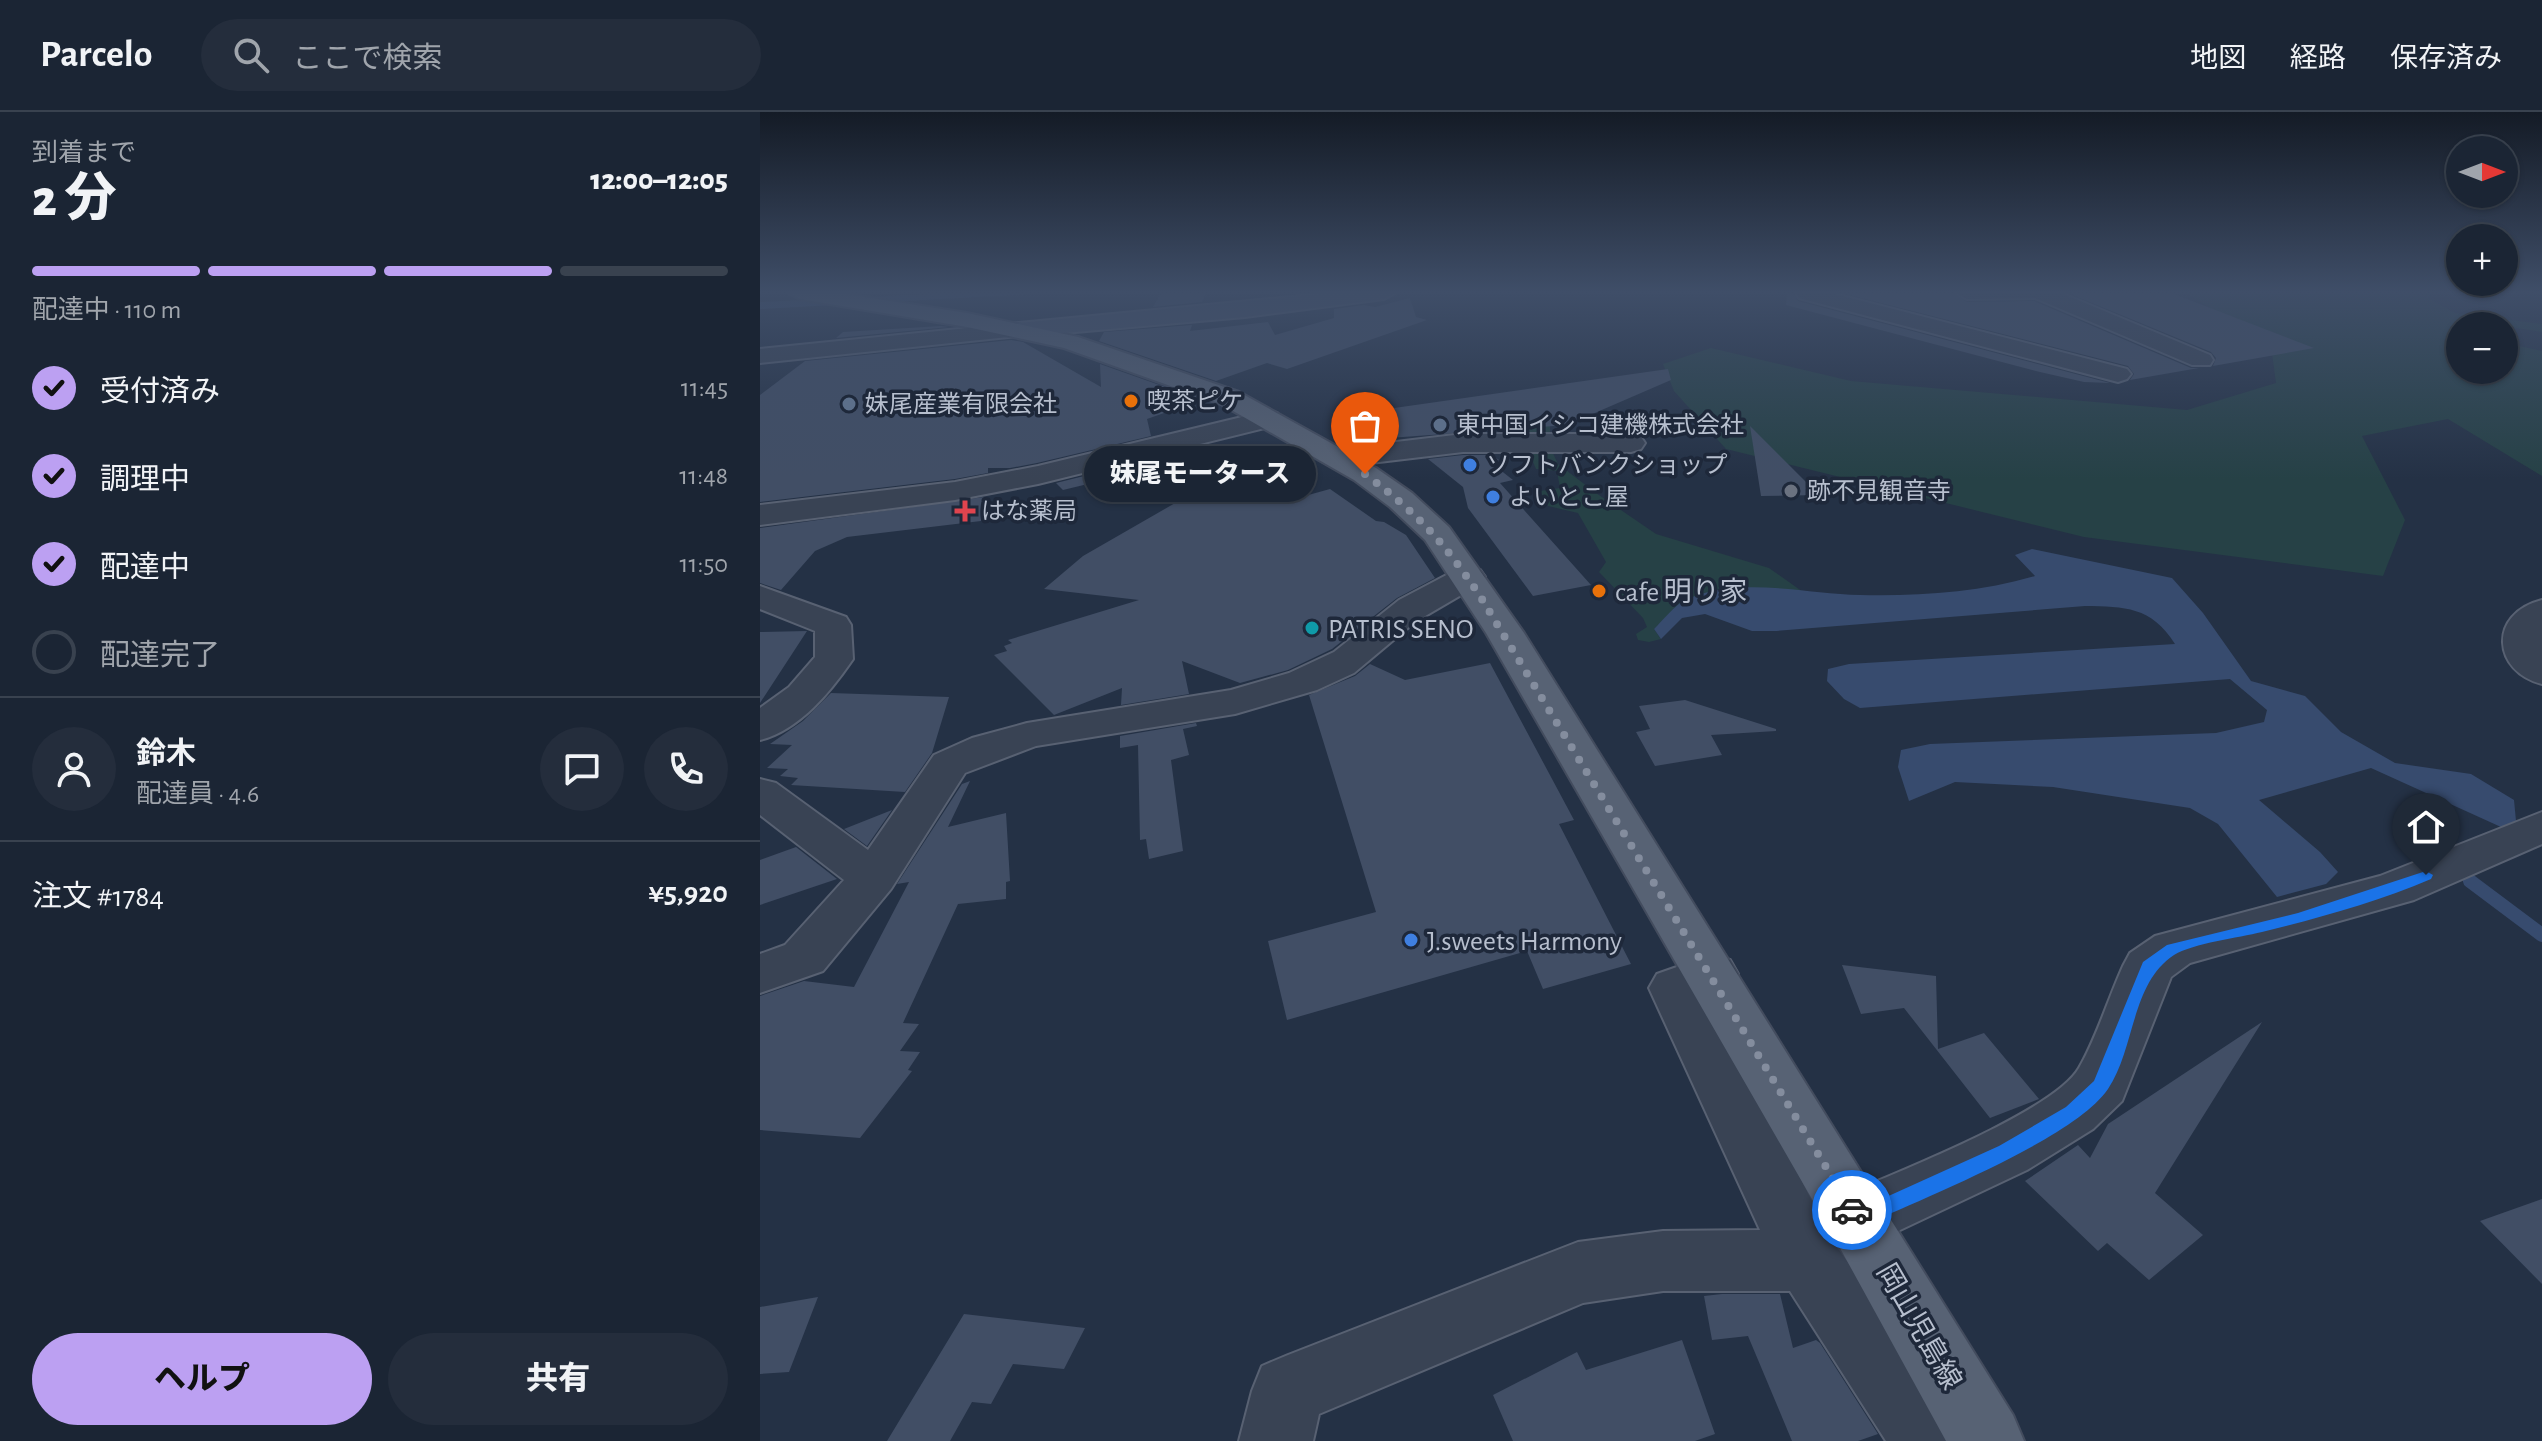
<!DOCTYPE html>
<html lang="ja">
<head>
<meta charset="utf-8">
<style>
  body { margin:0; font-family:"Alegreya Sans","Noto Sans JP",sans-serif; background:#242d3c; color:#f1f3f6; height:100vh; display:flex; flex-direction:column; font-size:30px; white-space:nowrap }
  * { box-sizing:border-box; margin:0 }
  p { font-size:26px; color:#a0a5ac }
  .icon { flex:none; width:44px; height:44px; fill:none; stroke:currentColor; stroke-width:2; stroke-linecap:round; stroke-linejoin:round }
  .map { position:relative; flex:1; overflow:hidden }
  .sheet { display:flex; flex-direction:column; background:#1b2534; width:760px }
  .sheet>* { flex:none }
  .needle { width:52px; rotate:90deg }
  .controls { position:absolute; left:1686px; top:24px; display:grid; gap:16px }
  .controls a { display:grid; place-items:center; width:72px; height:72px; border-radius:50%; background:#1b2534; box-shadow:0 2px 6px #0004,0 0 0 2px #39424f; font-size:40px }
  .pin { position:absolute; display:grid; place-items:center; width:68px; height:68px; color:#fff; margin:-82px -34px; border-radius:50% 50% 50% 0; rotate:-45deg; box-shadow:0 0 8px #0007 }
  .pin .icon { rotate:45deg }
  .courier { position:absolute; display:grid; place-items:center; width:80px; height:80px; margin:-40px; border:6px solid #1a73e8; border-radius:50%; background:#fff; color:#222; box-shadow:0 2px 10px #0007 }
  .bubble { position:absolute; height:56px; border-radius:28px; background:#1b2534; box-shadow:0 2px 6px #0004,0 0 0 2px #39424f; font-size:26px; font-weight:800; line-height:56px; text-align:center }
  .summary em { font-style:normal; font-weight:800 }
  .summary div { display:flex; flex-direction:column-reverse }
  .summary { display:flex; align-items:center; justify-content:space-between; height:136px; padding:0 32px }
  h1 { font-size:52px; font-weight:800; line-height:60px }
  .bar { display:grid; grid-template-columns:repeat(4,1fr); gap:12px 8px; align-content:center; height:96px; padding:0 32px }
  .bar i { height:10px; border-radius:6px; background:#39424f }
  .bar .current { background:#bca0f2 }
  .bar p { grid-column:span 4 }
  .line { display:flex; align-items:center; gap:20px; padding:0 32px; border-top:2px solid #39424f }
  .line div { flex:1 }
  .round { display:grid; place-items:center; flex:none; width:84px; height:84px; border-radius:42px; background:#242d3c }
  ol { padding:0 32px; list-style:none }
  li { display:flex; align-items:center; gap:24px; height:88px }
  li p { margin-inline-start:auto }
  li .icon { padding:8px; border-radius:50%; background:#bca0f2; color:#111; stroke-width:4 }
  li:last-child { color:#a0a5ac }
  li i { width:44px; height:44px; border:4px solid #39424f; border-radius:50% }
  .cta { display:flex; gap:16px; margin-top:auto; padding:16px 32px }
  .cta a { flex:1; height:92px; border-radius:48px; background:#bca0f2; color:#111; font-size:32px; font-weight:800; line-height:92px; text-align:center }
  .cta a+a { background:#242d3c; color:#f1f3f6 }
  header { display:flex; align-items:center; gap:48px; box-sizing:border-box; height:112px; padding:0 40px; background:#1b2534; border-bottom:2px solid #39424f }
  header strong { font-size:38px }
  nav { display:flex; gap:44px; margin-inline-start:auto; font-size:28px }
  .search { width:560px; height:72px; background:#242d3c; display:flex; align-items:center; gap:20px; box-sizing:border-box; padding:0 28px; border-radius:44px; color:#a0a5ac; font-size:30px }
  main { display:flex; flex:1; min-height:0 }
  .map>svg:first-child { display:block }
  .green { fill:#264146 }
  .water { fill:#374b6e }
  .lines { fill:none; stroke-linecap:round; stroke-linejoin:round }
  .stream { stroke:#374b6e; stroke-width:14 }
  .building { fill:#414e65 }
  .street-casing { stroke:#586172; stroke-width:4 }
  .secondary-casing { stroke:#586172; stroke-width:4 }
  .primary-casing { stroke:#434c5e; stroke-width:4 }
  .street { fill:#394354; fill-rule:evenodd }
  .secondary { fill:#475268; fill-rule:evenodd }
  .primary { fill:#576274; fill-rule:evenodd }
  .route { fill:#1a73e8 }
  .done { stroke:#848d9e; stroke-width:8; stroke-dasharray:0 14.4 }
  .food-dot { fill:#e8710a; stroke:#1e283a; stroke-width:3 }
  .service-dot { fill:#5c6f8a; stroke:#1e283a; stroke-width:3 }
  .shop-dot { fill:#3f7fe0; stroke:#1e283a; stroke-width:3 }
  .worship-dot { fill:#6b7280; stroke:#1e283a; stroke-width:3 }
  .health-dot { fill:#e0444e; stroke:#1e283a; stroke-width:3 }
  .culture-dot { fill:#0f9aa8; stroke:#1e283a; stroke-width:3 }
  .labels { text-anchor:middle; stroke-width:7; stroke-linejoin:round; paint-order:stroke }
  .far-poi-label { font-size:24px; fill:#b7bfce; stroke:#1e283a; text-anchor:start }
  .poi-label { font-size:28px; fill:#b7bfce; stroke:#1e283a; text-anchor:start }
  .street-label { font-size:28px; fill:#b7bfce; stroke:#1e283a }
</style>
</head>
<body>
<header>
<strong>Parcelo</strong>
<div class="search"><svg class="icon" aria-label="search" viewBox="0 0 24 24"><circle cx="10" cy="10" r="6"/><path d="M15 15l6 6"/></svg>ここで検索</div>
<nav><a>地図</a><a>経路</a><a>保存済み</a></nav>
</header>
<main>
<section class="sheet">
<div class="summary"><div><h1>2 分</h1><p>到着まで</p></div><em>12:00–12:05</em></div>
<div class="bar"><i class="current"></i><i class="current"></i><i class="current"></i><i></i><p>配達中 · 110 m</p></div>
<ol>
<li><svg class="icon" aria-label="check" viewBox="0 0 24 24"><path d="M5 12l5 5 9-10"/></svg>受付済み<p>11:45</p></li>
<li><svg class="icon" aria-label="check" viewBox="0 0 24 24"><path d="M5 12l5 5 9-10"/></svg>調理中<p>11:48</p></li>
<li><svg class="icon" aria-label="check" viewBox="0 0 24 24"><path d="M5 12l5 5 9-10"/></svg>配達中<p>11:50</p></li>
<li><i></i>配達完了</li>
</ol>
<div class="line" style="height:144px"><a class="round"><svg class="icon" aria-label="person" viewBox="0 0 24 24"><circle cx="12" cy="8" r="4"/><path d="M4 21q1-7 8-7t8 7"/></svg></a><div><b>鈴木</b><p>配達員 · 4.6</p></div><a class="round"><svg class="icon" aria-label="chat" viewBox="0 0 24 24"><path d="M4 5h16v11H9l-5 4z"/></svg></a><a class="round"><svg class="icon" aria-label="phone" viewBox="0 0 24 24"><path d="M5 4h4l2 5-3 2q2 4 5 5l2-3 5 2v4C11 20 4 13 5 4z"/></svg></a></div>
<div class="line" style="height:104px"><div>注文 #1784</div><b>¥5,920</b></div>
<div class="cta"><a>ヘルプ</a><a>共有</a></div>
</section>
<div class="map">
<svg width="1782" height="1329" viewBox="0 0 1782 1329">
  <rect width="100%" height="100%" fill="#243145"/>
  <path class="green" d="M1426,181H1671L1668,186L1695,201L1782,212V220L1744,214H1700V258H1744V224L1750,232L1782,239V364L1688,307L1602,324L1645,408L1623,464L1324,425L966,337L914,279L903,252L951,236L1091,269L1427,298L1516,271L1511,234Z
    M790,294V335L798,352L836,381L896,422L1009,456L1043,480L964,476L923,489L894,517L901,527L889,530L878,528L876,522L887,515L883,506L839,460L846,450L818,401L788,394L780,379L800,376L797,359L776,357L764,328L714,324L765,317Z"/>
  <path class="water" d="M189,181H292L0,197V190Z
    M1272,437L1412,466L1443,501L1491,569L1545,584L1581,620L1635,651L1711,662L1754,688L1756,709L1741,715L1611,656L1499,688L1560,740L1578,760L1566,772L1517,785L1458,712L1430,696L1293,675L1195,670L1149,689L1138,655L1141,638L1170,632L1456,621L1504,610L1507,598L1470,567L1100,596L1084,587L1067,569L1068,557L1089,552L1415,532C1391,494 1365,495 1325,494L1016,519H992L945,502L922,506L901,527L894,517C903,508 914,494 925,488C978,463 1044,482 1100,483C1159,484 1218,481 1275,464L1255,443Z"/>
  <g class="lines">
    <path class="stream" d="M1710,769L1782,823"/>
  </g>
  <path class="building" d="M401,181H446L442,190L393,195Z
    M1027,181H1033L1038,189L1350,271L1324,270L1280,260L1026,193Z
    M1082,181H1193L1207,190L1274,189L1431,256H1439L1370,268L1374,262L1368,254Z
    M1308,181L1414,182L1554,236L1453,254L1456,246L1451,240Z
    M650,186L656,205L667,208L527,257L507,251L456,269L339,229L344,220L432,213L430,219L508,210L515,223L574,206V197L604,193L615,195Z
    M181,214L189,215L76,226L83,220Z
    M251,228L263,230L341,275L340,252L422,281L407,286L424,294L387,307L391,324L277,351L250,356H228V361L195,367L0,390V283L45,249Z
    M908,257L911,268L807,313L602,328L599,301Z
    M990,314L1059,383L1001,384Z
    M703,343H732L739,348L730,350L753,368L740,371L831,473L773,484L708,396L703,375L668,347Z
    M396,346L398,355L303,378L296,371Z
    M476,356L483,363L509,366L523,390L570,377L616,409L624,410L646,423L675,466L637,486L572,537L528,558L480,571L422,549L429,582L361,593L362,576L294,603L234,543L247,539L244,534L252,531L248,528L379,488L284,477L323,444Z
    M224,385L221,409L87,425L55,439L21,478L0,471V416Z
    M47,519L0,591V520Z
    M730,551L814,708L799,712L871,852L783,877L767,839L527,908L508,829L616,800L549,583L595,564L610,552L645,568Z
    M71,581L189,585L172,641L145,680L31,673L38,666L20,664L28,657L7,656L32,633L10,632L43,609Z
    M925,588L1016,617V619L951,623L962,643L895,654L876,620L890,617L879,594Z
    M436,611L437,614L423,617L429,643L411,648L423,739L389,747L386,727L380,728L378,633L360,636V624Z
    M210,669L188,715L246,701L250,769L246,770V787L198,792L143,911L159,912L140,939L160,940L148,958L152,959L100,1026L0,1018V884L44,869L94,875L149,770L137,772L202,672Z
    M132,698L107,734L84,717Z
    M36,735L77,767L0,793V748Z
    M1082,853L1176,864L1178,937L1224,921L1279,987L1230,1006L1144,896L1101,902Z
    M1502,910L1395,1081L1443,1123L1389,1168L1347,1131L1338,1139L1265,1069L1318,1033L1330,1046L1348,1012Z
    M1782,1087V1172L1720,1109Z
    M962,1182H1020L1033,1236L1056,1228L1060,1231L1118,1322L1098,1329H1032L988,1224L952,1228L944,1184Z
    M58,1185L29,1260L0,1262V1195Z
    M204,1202L325,1216L304,1257L253,1252L231,1292L212,1290L190,1329H127Z
    M922,1228L955,1322L935,1329H753L733,1283L817,1240L826,1258Z"/>
  <g class="lines">
    <defs>
      <path id="street" d="M1036,181H1071L1367,257L1371,262L1367,267L1358,270L1039,186Z
        M1196,181H1301L1450,243L1453,248L1450,253H1432L1275,186L1207,187Z
        M259,211L267,213L271,218L267,223L0,251V237Z
        M507,299L517,301L521,307L517,313L278,372L195,388L0,413V393L195,370L278,354Z
        M703,322H871L881,325L885,331L881,337L871,340H703L577,355L567,352L562,346L567,340L577,337Z
        M708,455L720,458L725,465L720,472L655,510L594,561L557,578L475,602L276,634L205,661L131,777L63,859L0,881V842L25,833L84,768L0,703V667L16,671L108,738L174,643L212,626L267,611L471,578L529,561L574,540L639,488L696,458Z
        M0,474L86,505L91,513L93,547C71,579 40,618 0,628V596L29,575L55,545V519L0,497Z
        M1782,488V572C1733,560 1727,502 1782,488Z
        M1782,700V732L1654,788L1430,851L1411,865L1362,989L1333,1017L1267,1058L1121,1127L1098,1136L1075,1127L1066,1107L1075,1087C1127,1064 1293,1001 1319,956C1337,925 1348,887 1363,854L1370,841L1395,824L1620,764Z
        M951,843L970,848L978,862L970,876L947,885L1072,1128L1196,1303L1207,1329H1126L1030,1179H903L823,1191L559,1302L553,1329H479L492,1279L502,1254L528,1243L818,1130L903,1119L1000,1118L889,876L897,862Z"/>
      <path id="secondary" d="M573,181H635L624,187L485,205L259,225L251,223L247,218L251,213L259,211Z"/>
      <path id="primary" d="M29,181H79L207,201L318,225L479,280L616,356L652,381L689,415L764,521L1253,1303L1264,1329H1186L1075,1127L726,521L665,428L630,395L594,368L461,292L304,236L207,215L40,187Z"/>
    </defs>
    <use href="#street" class="street-casing"/>
    <use href="#secondary" class="secondary-casing"/>
    <use href="#primary" class="primary-casing"/>
    <use href="#street" class="street"/>
    <use href="#secondary" class="secondary"/>
    <use href="#primary" class="primary"/>
  </g>
  <linearGradient id="sky" x2="0" y2="1"><stop stop-color="#141b26"/><stop offset="0.49" stop-color="#3f4e68"/><stop offset="1" stop-color="#3f4e68" stop-opacity="0"/></linearGradient>
  <rect width="1782" height="367" fill="url(#sky)"/>
  <path class="route" d="M1666,759L1673,763L1671,767C1617,790 1559,806 1502,820C1478,826 1434,831 1414,843C1371,871 1375,937 1348,977C1314,1027 1163,1086 1105,1113L1098,1115L1091,1113L1083,1098L1086,1092L1092,1090L1102,1096L1239,1034L1306,995L1334,969L1383,850L1407,833L1538,801Z"/>
  <g class="lines">
    <path class="done" d="M605,362C657,401 684,430 720,484L1092,1098"/>
  </g>
  <g class="food-dot">
    <circle cx="371" cy="289" r="8"/>
    <circle cx="839" cy="479" r="8"/>
  </g>
  <g class="service-dot">
    <circle cx="89" cy="292" r="8"/>
    <circle cx="680" cy="313" r="8"/>
  </g>
  <g class="shop-dot">
    <circle cx="710" cy="353" r="8"/>
    <circle cx="733" cy="385" r="8"/>
    <circle cx="651" cy="828" r="8"/>
  </g>
  <circle class="worship-dot" cx="1031" cy="379" r="8"/>
  <path class="health-dot" d="M201 387h8v8h8v8h-8v8h-8v-8h-8v-8h8z"/>
  <circle class="culture-dot" cx="552" cy="516" r="8"/>
  <g class="labels">
    <g class="far-poi-label">
      <text x="387" y="297">喫茶ピケ</text>
      <text x="105" y="300">妹尾産業有限会社</text>
      <text x="696" y="321">東中国イシコ建機株式会社</text>
      <text x="726" y="361">ソフトバンクショップ</text>
      <text x="1047" y="387">跡不見観音寺</text>
      <text x="749" y="393">よいとこ屋</text>
      <text x="221" y="407">はな薬局</text>
    </g>
    <g class="poi-label">
      <text x="855" y="489">cafe 明り家</text>
      <text x="568" y="526">PATRIS SENO</text>
      <text x="667" y="838">J.sweets Harmony</text>
    </g>
    <g class="street-label">
      <text transform="translate(1160 1214) rotate(60)" y="10">岡山児島線</text>
    </g>
  </g>
</svg>
<div class="controls">
<a><svg class="needle" viewBox="-14 -14 28 28"><path d="M0-13l5 13h-10z" fill="#e53935"/><path d="M0 13l5-13h-10z" fill="#a0a5ac"/></svg></a>
<a>+</a>
<a>−</a>
</div>
<div class="pin" style="left:605px;top:362px;background:#ea580c"><svg class="icon" aria-label="bag" viewBox="0 0 24 24"><path d="M5 8h14l-1 12H6zM9 8a3 3 0 0 1 6 0"/></svg></div>
<div class="pin" style="left:1666px;top:763px;background:#1f2937"><svg class="icon" aria-label="home" viewBox="0 0 24 24"><path d="M3 11l9-7 9 7M6 9v11h12V9"/></svg></div>
<div class="courier" style="left:1092px;top:1098px"><svg class="icon" aria-label="car" viewBox="0 0 24 24"><path d="M5 17H2v-5l4-1 3-4h7l3 4 3 1v5h-3M9 17h6M6 11h13"/><circle cx="7" cy="17" r="2"/><circle cx="17" cy="17" r="2"/></svg></div>
<div class="bubble" style="left:324px;top:334px;width:232px">妹尾モータース</div>
</div>
</main>
</body>
</html>
